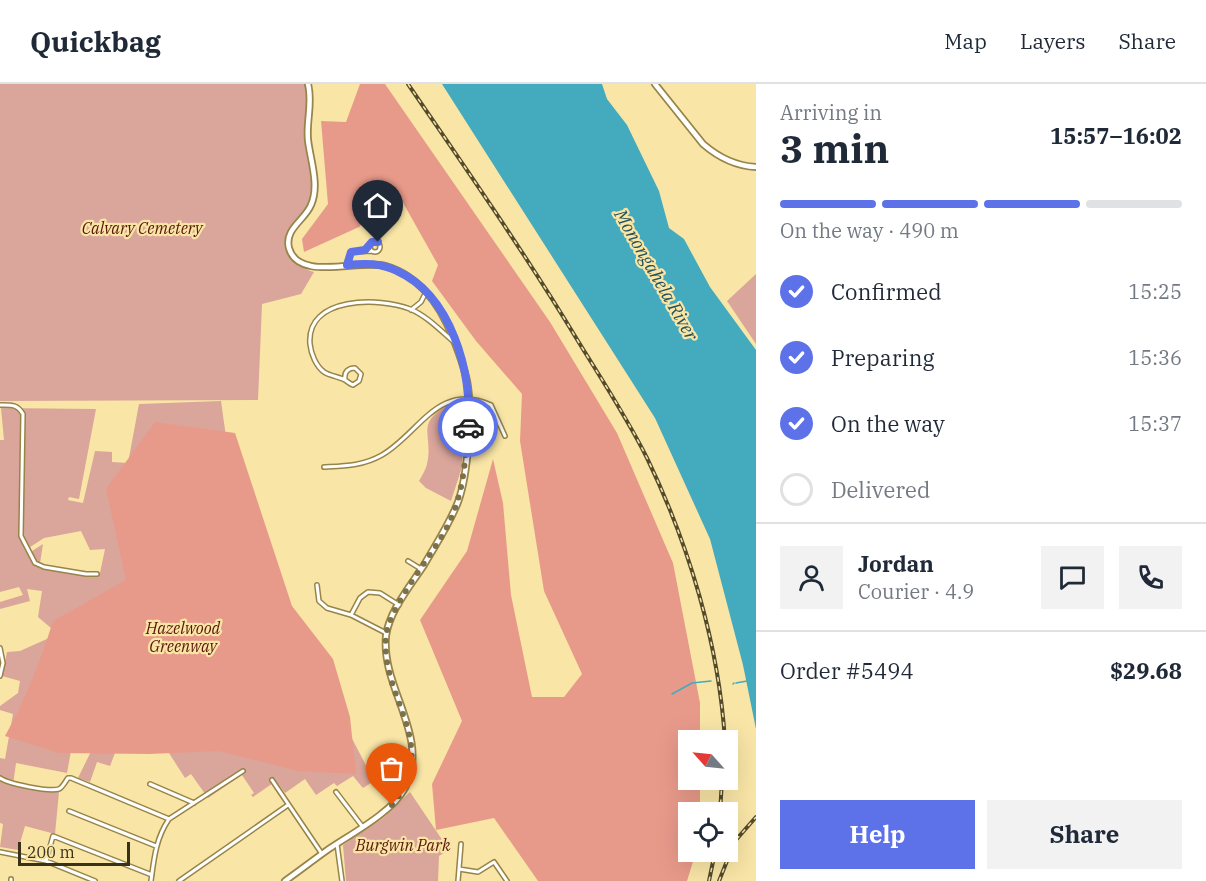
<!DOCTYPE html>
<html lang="en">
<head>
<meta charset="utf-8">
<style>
  body { margin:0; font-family:"IBM Plex Serif",serif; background:#f2f2f3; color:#1f2937; height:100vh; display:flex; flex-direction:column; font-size:22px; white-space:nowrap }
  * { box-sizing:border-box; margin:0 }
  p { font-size:20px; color:#747a83 }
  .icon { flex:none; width:33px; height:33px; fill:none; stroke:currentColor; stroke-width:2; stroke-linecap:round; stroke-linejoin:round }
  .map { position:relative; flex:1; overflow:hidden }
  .details { display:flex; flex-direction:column; background:#fff; width:450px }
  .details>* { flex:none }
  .needle { width:39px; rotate:297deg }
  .controls { position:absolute; left:678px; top:646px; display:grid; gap:12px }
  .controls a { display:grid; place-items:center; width:60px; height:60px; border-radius:0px; background:#fff; box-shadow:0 6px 24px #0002; font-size:30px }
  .scale { position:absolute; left:18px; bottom:15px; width:112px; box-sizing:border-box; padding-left:6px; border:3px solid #3a3218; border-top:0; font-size:16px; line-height:21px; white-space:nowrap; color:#3a3218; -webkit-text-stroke:4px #f9e5a6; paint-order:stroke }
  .pin { position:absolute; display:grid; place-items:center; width:51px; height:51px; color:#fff; margin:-62px -26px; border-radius:50% 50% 50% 0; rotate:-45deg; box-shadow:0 0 6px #0007 }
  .pin .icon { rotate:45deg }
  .courier { position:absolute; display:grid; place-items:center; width:60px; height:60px; margin:-30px; border:4px solid #5d72e9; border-radius:50%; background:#fff; color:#222; box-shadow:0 2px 8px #0007 }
  .summary em { font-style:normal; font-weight:800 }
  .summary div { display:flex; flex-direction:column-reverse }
  .summary { display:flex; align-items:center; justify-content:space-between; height:102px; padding:0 24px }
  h1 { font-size:39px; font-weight:800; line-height:45px }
  .bar { display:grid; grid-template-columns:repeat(4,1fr); gap:9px 6px; align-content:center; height:72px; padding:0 24px }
  .bar i { height:8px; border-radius:4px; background:#e0e1e3 }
  .bar .selected { background:#5d72e9 }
  .bar p { grid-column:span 4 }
  .line { display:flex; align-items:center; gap:15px; padding:0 24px; border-top:2px solid #e0e1e3 }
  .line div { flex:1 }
  .round { display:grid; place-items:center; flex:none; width:63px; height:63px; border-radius:0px; background:#f2f2f3 }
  ol { padding:0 24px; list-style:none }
  li { display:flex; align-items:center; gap:18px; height:66px }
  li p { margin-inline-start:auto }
  li .icon { padding:6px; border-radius:50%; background:#5d72e9; color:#fff; stroke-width:4 }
  li:last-child { color:#747a83 }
  li i { width:33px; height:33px; border:3px solid #e0e1e3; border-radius:50% }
  .cta { display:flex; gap:12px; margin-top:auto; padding:12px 24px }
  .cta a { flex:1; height:69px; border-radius:0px; background:#5d72e9; color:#fff; font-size:24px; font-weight:800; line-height:69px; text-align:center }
  .cta a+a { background:#f2f2f3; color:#1f2937 }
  header { display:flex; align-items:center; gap:36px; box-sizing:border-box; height:84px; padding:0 30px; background:#fff; border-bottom:2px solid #e0e1e3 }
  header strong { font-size:28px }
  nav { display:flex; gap:33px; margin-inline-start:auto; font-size:21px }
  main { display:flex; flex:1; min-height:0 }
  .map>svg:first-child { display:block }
  .green { fill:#daa59a; fill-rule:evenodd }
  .forest { fill:#e89a8a }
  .water { fill:#44aabe }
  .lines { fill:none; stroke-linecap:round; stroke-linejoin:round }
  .stream { stroke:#44aabe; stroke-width:1.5 }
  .street-casing { stroke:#978448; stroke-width:6 }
  .secondary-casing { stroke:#978448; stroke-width:8 }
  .street { stroke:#fff; stroke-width:3 }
  .secondary { stroke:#fff; stroke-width:4.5 }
  .rail-casing { stroke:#544b2c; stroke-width:4 }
  .rail { stroke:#f9e5a6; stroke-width:1.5; stroke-dasharray:4.5; stroke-linecap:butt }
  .done { stroke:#7d714a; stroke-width:6; stroke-dasharray:0 10.8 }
  .route { stroke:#5d72e9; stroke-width:8 }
  .labels { text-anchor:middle; stroke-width:4.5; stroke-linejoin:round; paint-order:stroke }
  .park-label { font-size:16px; font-style:italic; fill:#5b170b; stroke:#f9e5a6 }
  .water-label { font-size:18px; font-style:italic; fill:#24515a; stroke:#f9e5a6 }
</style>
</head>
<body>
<header>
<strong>Quickbag</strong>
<nav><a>Map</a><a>Layers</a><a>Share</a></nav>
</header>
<main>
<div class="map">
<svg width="756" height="797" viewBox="0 0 756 797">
  <rect width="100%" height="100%" fill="#f9e5a6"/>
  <path class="green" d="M0,0H305C310,17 305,34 305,51C304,72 315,93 310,115C308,126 298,132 292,140C275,162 292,182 314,188L301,210L262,220L258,316L0,317Z
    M756,190V260L727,217Z
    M221,317L237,432L374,697L363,704L353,692L337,702L334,699L316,711L305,695L285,709L276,697L253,713L251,711L254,709L242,691L208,714L191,690L185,694L160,655L123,648L110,682L97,678L90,698L78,694L102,645L76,640L67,689L16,679L13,701L59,708L55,750L25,742L18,766L0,763L3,740L0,739V674L5,675L13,630L0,626V622L18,609L20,597L2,592L7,568L20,567L58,550L38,533L42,507L27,505L30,517L0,525V518L23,511L19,503L0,508V356H4L1,324L96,325L79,415L69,413L68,416L83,419L95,367L112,368V378L128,379L139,320ZM81,447L90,466L105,465L100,489L49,482L40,479L43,460L29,469L27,465L44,454Z
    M451,320L441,335L445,338L439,349L442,352L463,356L462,383L451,417L426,404L419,397C422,392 426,385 427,380C434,350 413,339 451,320Z
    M410,708L449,766L439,772L438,797H346L343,761L382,735Z"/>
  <path class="forest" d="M360,0H385L550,238L617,349L673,479L700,619V657H688V696H700V729H688V768H696L687,797H538L494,734L436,746L432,700L462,637L420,536L467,467L493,375L503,419L511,511L532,613H564L582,590L544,507L520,357L522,310L476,257L432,197L438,181L397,108L359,143L304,168L302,155L328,120L321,37L346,38Z
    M155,338L235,349L292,522L333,575L350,633L356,690L298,687L219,667L149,670L59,669L5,652C26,615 40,578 53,537L126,496L106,405Z"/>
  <path class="water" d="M442,0H602L607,15L627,41L659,107L669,144L684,155L710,203L756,266V645L743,581L710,455L655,334Z"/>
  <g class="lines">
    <path class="stream" d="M736,599L747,597
      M733,600L734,599
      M672,610L692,599L711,597"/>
    <defs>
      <path id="street" d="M370 163a5 5 0 1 1 10 0a5 5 0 1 1-10 0Z
        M347,181L351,168L372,167
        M411,226L421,218L426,208
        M345,295C344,288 348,284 355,284L361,290L359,297L353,301C350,300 348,298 345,296C340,293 330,292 324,288C316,282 311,270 310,260C306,212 380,213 410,225C427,232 441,247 454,258
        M0,321C11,321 17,320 23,330L21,452L35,479L44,483L86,490H97
        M324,383C344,382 363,382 382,371C419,350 438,297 491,321L505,352
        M408,477L421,485
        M317,501L319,517L327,524L351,531L386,549
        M351,531L360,514L368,508L380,509L399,521
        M0,564L3,579L0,592
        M0,694C8,700 49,708 59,705C63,703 65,698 68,694H71L169,735
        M272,696L322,770
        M150,700L194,719
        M336,708L362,742
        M69,727L156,762
        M337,760L342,797
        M0,768L46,777L95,797
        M46,777L53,752L152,791
        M459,785L478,788L494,778L507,797
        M11,797V795
        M151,797C154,774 156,754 169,735L243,687
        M179,797L288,721
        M458,797L461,760"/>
      <path id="secondary" d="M655,0L703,60C718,73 735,82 756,83
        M285,797C299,787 312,777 326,767C349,751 392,729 405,704C431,652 381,605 386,552C389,527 411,501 424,481C436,460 449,441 458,418C468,391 472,332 468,303C466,287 459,269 453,254C441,223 420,192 386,182C359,175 298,198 289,164C284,145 305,136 311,121C320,101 310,75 308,56C306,37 313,19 308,0"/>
    </defs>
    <use href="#street" class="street-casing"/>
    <use href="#secondary" class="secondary-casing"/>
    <use href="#street" class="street"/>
    <use href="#secondary" class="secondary"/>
    <defs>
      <path id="rail" d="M408,0C466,85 525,169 578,257C602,296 627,334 647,374C689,461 719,561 725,657
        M720,729L722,696
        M709,797L715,768
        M719,797L735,757L756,733"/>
    </defs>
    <use href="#rail" class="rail-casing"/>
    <use href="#rail" class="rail"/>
  </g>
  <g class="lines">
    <path class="done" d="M392,721C442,661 380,615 386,552C389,522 434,470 448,441C464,409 465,377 468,343"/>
    <path class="route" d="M378,158H372L365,166L351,168L347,181C365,179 381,179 397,187C451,211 473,289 468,343"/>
  </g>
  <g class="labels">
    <g class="park-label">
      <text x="142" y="150">Calvary Cemetery</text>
      <text x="183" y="550">Hazelwood<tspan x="183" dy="18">Greenway</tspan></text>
      <text x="403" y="767">Burgwin Park</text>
    </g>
    <g class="water-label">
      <text transform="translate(656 191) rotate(60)" y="6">Monongahela River</text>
    </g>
  </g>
</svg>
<div class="controls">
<a><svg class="needle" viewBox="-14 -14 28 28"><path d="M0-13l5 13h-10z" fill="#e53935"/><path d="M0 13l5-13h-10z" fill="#747a83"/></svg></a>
<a><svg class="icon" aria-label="locate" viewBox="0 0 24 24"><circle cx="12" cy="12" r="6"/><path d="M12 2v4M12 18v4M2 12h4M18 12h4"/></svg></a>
</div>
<div class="scale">200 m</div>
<div class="pin" style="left:392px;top:721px;background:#ea580c"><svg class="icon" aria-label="bag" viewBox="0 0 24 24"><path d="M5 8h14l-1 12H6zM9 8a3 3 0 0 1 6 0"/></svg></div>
<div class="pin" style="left:378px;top:158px;background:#1f2937"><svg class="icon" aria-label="home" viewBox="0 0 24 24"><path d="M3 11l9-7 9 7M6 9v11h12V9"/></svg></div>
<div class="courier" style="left:468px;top:343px"><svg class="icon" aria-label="car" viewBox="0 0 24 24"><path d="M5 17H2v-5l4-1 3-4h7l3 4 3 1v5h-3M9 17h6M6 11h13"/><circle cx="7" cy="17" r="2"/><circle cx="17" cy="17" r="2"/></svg></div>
</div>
<section class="details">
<div class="summary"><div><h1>3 min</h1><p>Arriving in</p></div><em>15:57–16:02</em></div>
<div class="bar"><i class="selected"></i><i class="selected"></i><i class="selected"></i><i></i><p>On the way · 490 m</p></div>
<ol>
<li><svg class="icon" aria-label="check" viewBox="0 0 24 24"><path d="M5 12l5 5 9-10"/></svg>Confirmed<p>15:25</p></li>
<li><svg class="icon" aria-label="check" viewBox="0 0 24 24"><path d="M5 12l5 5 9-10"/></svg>Preparing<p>15:36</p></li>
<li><svg class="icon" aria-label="check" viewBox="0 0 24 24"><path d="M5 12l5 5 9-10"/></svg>On the way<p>15:37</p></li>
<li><i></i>Delivered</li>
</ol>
<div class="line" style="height:108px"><a class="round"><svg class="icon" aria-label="person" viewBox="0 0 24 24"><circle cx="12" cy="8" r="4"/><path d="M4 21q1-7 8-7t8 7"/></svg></a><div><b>Jordan</b><p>Courier · 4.9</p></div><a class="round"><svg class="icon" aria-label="chat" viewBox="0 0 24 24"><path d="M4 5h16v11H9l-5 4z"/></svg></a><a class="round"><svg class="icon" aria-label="phone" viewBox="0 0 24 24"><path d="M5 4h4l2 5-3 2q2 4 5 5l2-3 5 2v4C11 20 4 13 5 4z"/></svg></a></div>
<div class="line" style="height:78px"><div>Order #5494</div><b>$29.68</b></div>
<div class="cta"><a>Help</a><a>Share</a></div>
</section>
</main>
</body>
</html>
